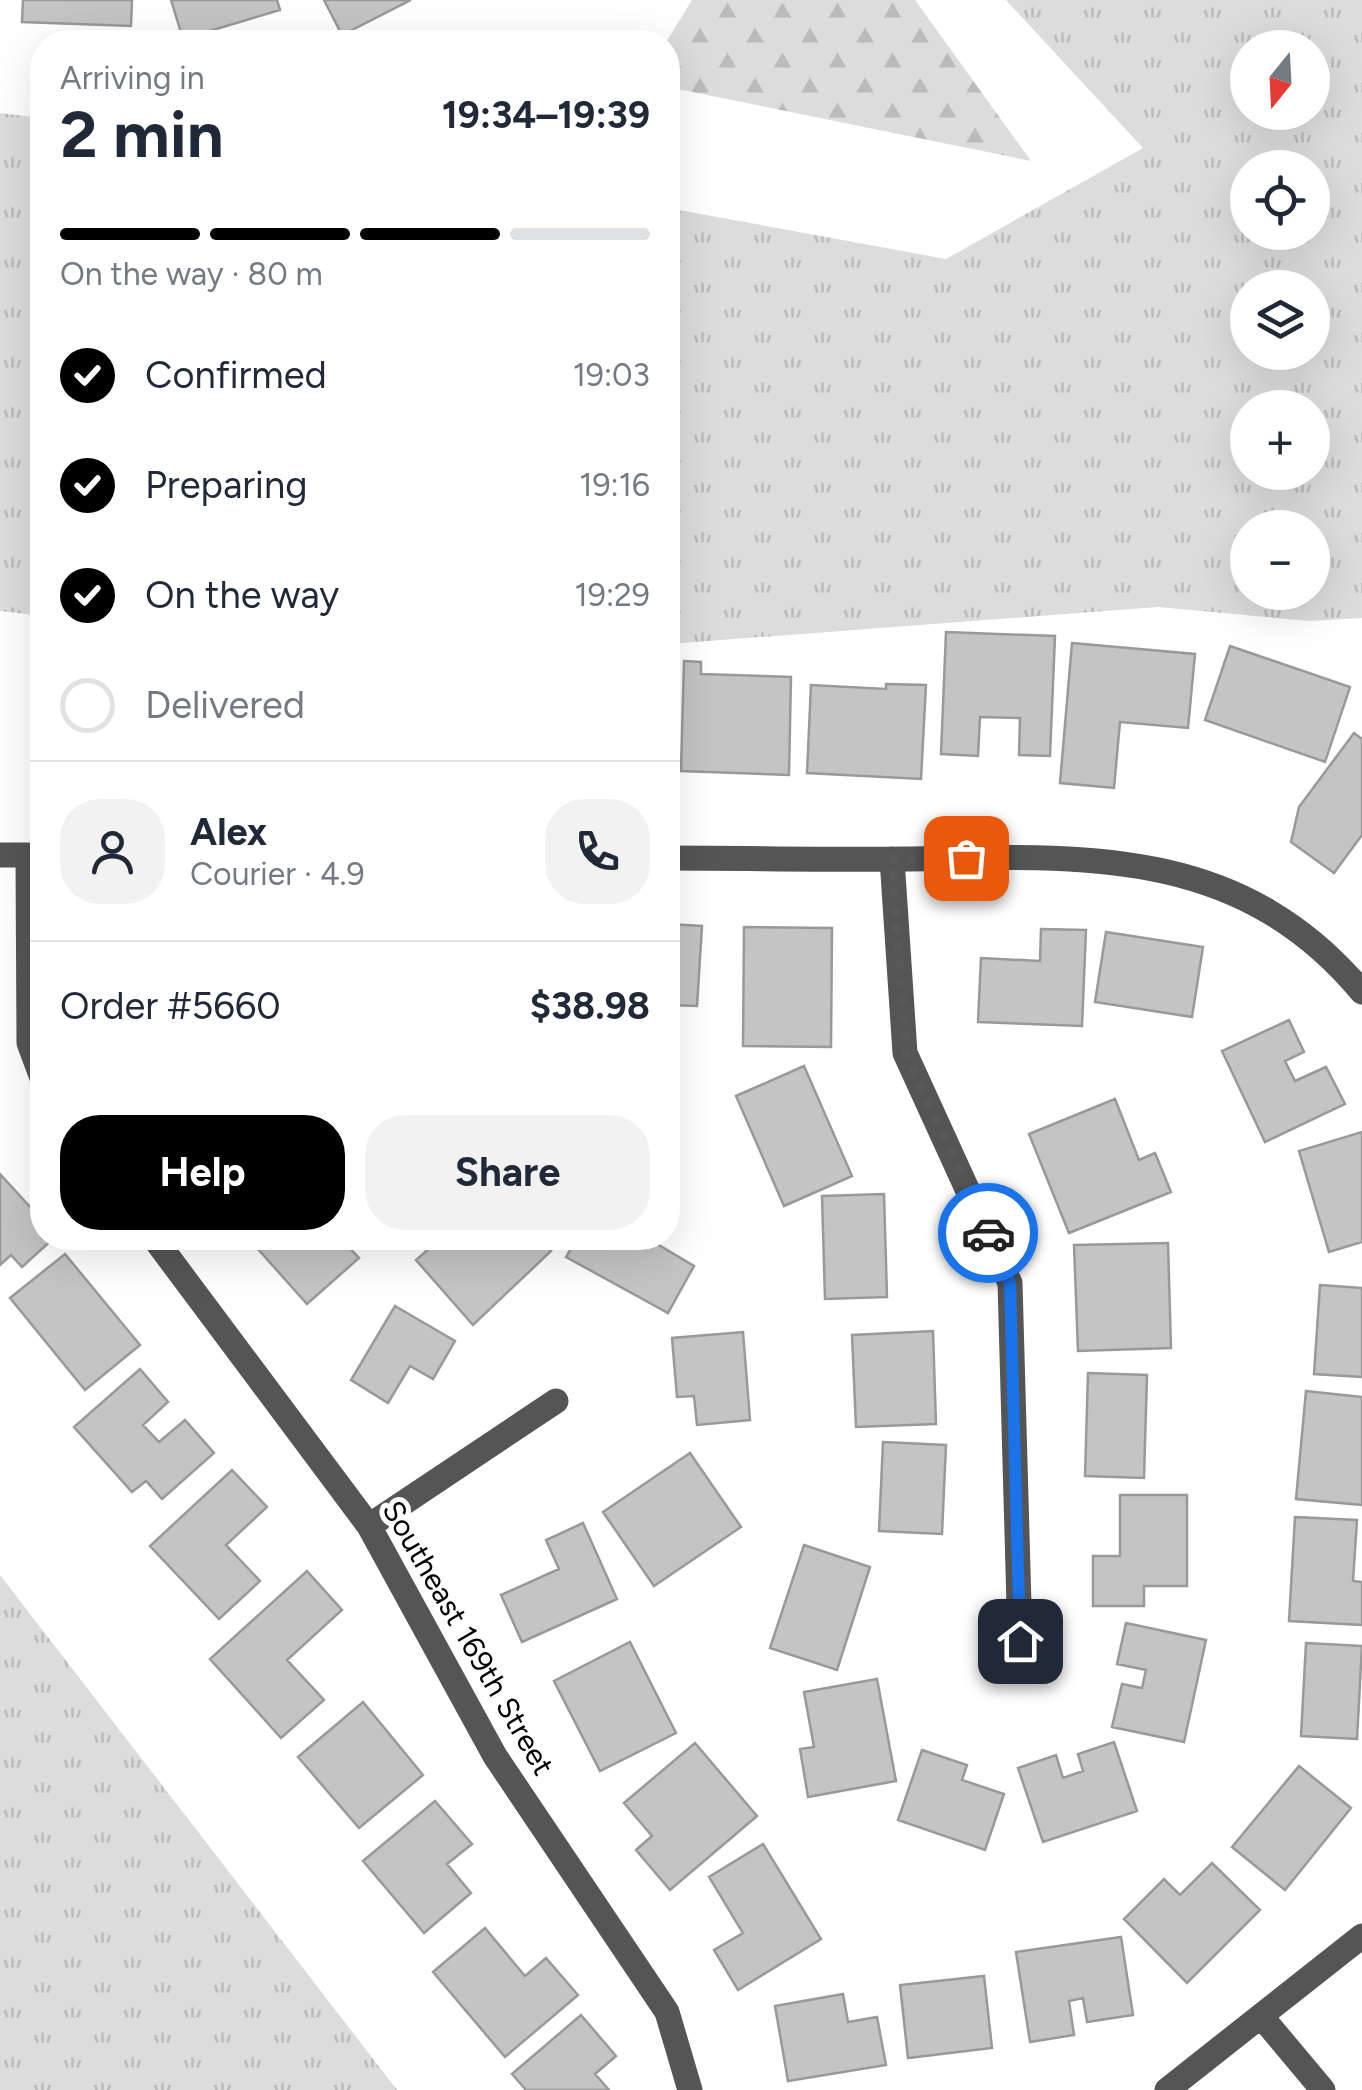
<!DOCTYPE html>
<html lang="en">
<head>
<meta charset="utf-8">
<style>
  body { margin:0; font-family:Figtree,sans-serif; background:#f2f2f3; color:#1f2937; height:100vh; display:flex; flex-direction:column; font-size:38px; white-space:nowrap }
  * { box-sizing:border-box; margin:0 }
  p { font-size:32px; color:#747a83 }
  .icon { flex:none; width:55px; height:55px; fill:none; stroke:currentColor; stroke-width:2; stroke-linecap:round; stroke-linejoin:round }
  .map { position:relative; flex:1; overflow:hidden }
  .drawer { position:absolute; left:30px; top:30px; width:650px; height:1220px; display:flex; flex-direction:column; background:#fff; border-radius:40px; box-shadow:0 10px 40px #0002 }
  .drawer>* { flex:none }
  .needle { width:65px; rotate:198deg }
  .tools { position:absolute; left:1230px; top:30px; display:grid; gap:20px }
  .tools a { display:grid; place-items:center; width:100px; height:100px; border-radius:50%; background:#fff; box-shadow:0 10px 40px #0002; font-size:50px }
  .pin { position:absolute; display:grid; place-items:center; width:85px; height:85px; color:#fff; margin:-42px; border-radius:20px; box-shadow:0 5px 15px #0006 }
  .courier { position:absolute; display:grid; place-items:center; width:100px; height:100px; margin:-50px; border:8px solid #1a73e8; border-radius:50%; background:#fff; color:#222; box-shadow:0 2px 12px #0007 }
  .headline em { font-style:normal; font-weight:700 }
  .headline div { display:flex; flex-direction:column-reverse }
  .headline { display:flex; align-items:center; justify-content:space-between; height:170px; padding:0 30px }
  h1 { font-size:65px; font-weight:700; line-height:75px }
  .bar { display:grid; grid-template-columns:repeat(4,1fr); gap:15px 10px; align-content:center; height:120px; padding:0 30px }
  .bar i { height:12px; border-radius:8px; background:#e0e1e3 }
  .bar .on { background:#000 }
  .bar p { grid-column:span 4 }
  .line { display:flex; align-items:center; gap:25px; padding:0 30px; border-top:2px solid #e0e1e3 }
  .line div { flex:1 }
  .round { display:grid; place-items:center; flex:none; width:105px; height:105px; border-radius:40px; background:#f2f2f3 }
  ol { padding:0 30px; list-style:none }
  li { display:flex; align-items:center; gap:30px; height:110px }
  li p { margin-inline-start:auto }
  li .icon { padding:10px; border-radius:50%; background:#000; color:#fff; stroke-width:4 }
  li:last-child { color:#747a83 }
  li i { width:55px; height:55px; border:5px solid #e0e1e3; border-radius:50% }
  .primary-button { display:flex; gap:20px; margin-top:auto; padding:20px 30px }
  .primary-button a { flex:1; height:115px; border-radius:40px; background:#000; color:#fff; font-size:40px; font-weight:700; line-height:115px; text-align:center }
  .primary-button a+a { background:#f2f2f3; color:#1f2937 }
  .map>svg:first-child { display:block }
  .grass { fill:url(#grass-tufts); fill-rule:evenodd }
  .forest { fill:url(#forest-firs) }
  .building { fill:#c4c4c4; stroke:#999; stroke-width:2.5 }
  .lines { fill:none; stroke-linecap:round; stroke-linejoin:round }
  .minor { stroke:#555; stroke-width:25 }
  .done { stroke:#595959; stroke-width:10; stroke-dasharray:0 18 }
  .route { stroke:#1a73e8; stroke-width:12 }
  .labels { text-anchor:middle; stroke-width:10; stroke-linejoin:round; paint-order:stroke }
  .street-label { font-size:30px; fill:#000; stroke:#fff }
</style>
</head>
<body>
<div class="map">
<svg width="1362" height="2090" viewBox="0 0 1362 2090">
  <defs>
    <pattern id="grass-tufts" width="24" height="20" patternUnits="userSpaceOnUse" patternTransform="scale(2.5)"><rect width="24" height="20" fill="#dcdcdc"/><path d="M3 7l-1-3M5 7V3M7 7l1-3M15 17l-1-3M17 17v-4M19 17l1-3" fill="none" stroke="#bbb"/></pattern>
    <pattern id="forest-firs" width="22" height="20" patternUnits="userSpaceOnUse" patternTransform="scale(2.5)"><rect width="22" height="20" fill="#dcdcdc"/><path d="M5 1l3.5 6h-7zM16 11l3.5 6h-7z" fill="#bbb"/></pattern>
  </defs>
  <rect width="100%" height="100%" fill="#fff"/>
  <path class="grass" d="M1006,0H1362V618L1309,621L1158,607L668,644V208L946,259L1143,148ZM1248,48H1312V112H1248ZM1248,168H1312V232H1248ZM1248,288H1312V352H1248ZM1248,408H1312V472H1248ZM1248,528H1312V592H1248Z
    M0,113L42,118V616L0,611Z
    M0,1575L397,2090H0Z"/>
  <path class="forest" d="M692,0H915L1031,161L668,87L666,42Z"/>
  <path class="building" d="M23,0H132L131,26L22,22Z
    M171,0H277L280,10L183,39Z
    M324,0H411L342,35Z
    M946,632L1055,636L1050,756L1019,755L1020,718L980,717L978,756L941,754Z
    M1072,643L1195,654L1188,728L1120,722L1114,788L1060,783Z
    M1230,646L1350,687L1325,762L1205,720Z
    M684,661L701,662V674L791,677L789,775L681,771Z
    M886,684L926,685L921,779L807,773L811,685L886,689Z
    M38,699H42V769H34Z
    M1354,733L1362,739V835L1334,873L1291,842L1299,807Z
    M668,924L702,926L697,1006L668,1005Z
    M744,927L832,928L831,1047L743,1046Z
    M1041,929L1086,930L1082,1026L978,1022L981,958L1040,961Z
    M1106,932L1203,947L1192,1017L1095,1002Z
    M1289,1020L1304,1052L1285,1061L1295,1081L1326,1067L1345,1104L1265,1142L1222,1051Z
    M804,1066L852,1176L784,1206L736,1096Z
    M1115,1099L1139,1160L1155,1153L1171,1192L1069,1233L1029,1134Z
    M1362,1132V1242L1329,1252L1299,1151Z
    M0,1174L42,1220V1238H54L22,1267L11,1255L0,1265Z
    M884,1194L887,1297L825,1299L822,1196Z
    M248,1238H340L359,1258L307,1304Z
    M441,1238H538L551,1251L473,1325L416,1260Z
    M577,1238H647L694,1266L668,1313L566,1257Z
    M1168,1243L1171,1348L1078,1351L1074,1245Z
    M65,1254L140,1345L85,1390L10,1298Z
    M1320,1285L1362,1288V1377L1314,1374Z
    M395,1306L455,1341L433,1379L410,1366L388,1403L351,1380Z
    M933,1331L936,1424L856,1427L852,1335Z
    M743,1332L750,1420L697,1425L694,1396L677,1397L672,1338Z
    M140,1369L168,1402L143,1425L159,1442L185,1420L214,1453L162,1499L146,1481L132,1492L74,1427Z
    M1088,1373L1147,1375L1144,1478L1085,1476Z
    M1306,1391L1362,1397V1505L1296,1499Z
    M883,1442L946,1445L942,1534L879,1531Z
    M690,1453L741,1527L654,1586L603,1512Z
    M232,1470L267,1507L226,1545L260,1581L219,1619L150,1546Z
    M1120,1495H1187V1586H1144V1606H1093V1556H1120Z
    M1295,1517L1357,1520L1353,1581L1362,1582V1625L1289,1621Z
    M583,1523L617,1599L522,1642L501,1595L559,1569L546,1540Z
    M804,1545L870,1567L837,1670L770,1648Z
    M307,1571L342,1610L287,1660L324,1700L281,1738L210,1659Z
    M1126,1623L1206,1640L1184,1742L1112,1727L1122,1684L1142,1688L1146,1670L1117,1664Z
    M630,1642L676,1733L600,1771L554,1681Z
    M1306,1643L1362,1646L1357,1739L1301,1736Z
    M877,1679L896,1781L808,1797L800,1749L814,1747L804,1692Z
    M363,1702L423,1775L359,1828L298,1757Z
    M1114,1742L1137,1811L1043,1842L1018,1768L1056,1755L1063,1778L1083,1771L1078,1754Z
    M695,1743L757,1816L670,1890L636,1850L652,1836L624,1803Z
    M922,1750L967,1765L962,1780L1004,1794L985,1850L898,1820Z
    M1299,1766L1351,1808L1285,1890L1232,1847Z
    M435,1801L472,1844L447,1864L471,1893L424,1933L363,1861Z
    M763,1844L821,1939L738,1990L714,1950L743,1933L709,1877Z
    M1212,1863L1260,1910L1187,1983L1124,1919L1164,1879L1180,1895Z
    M485,1928L525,1976L546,1958L578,1995L505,2057L433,1972Z
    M1121,1937L1133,2015L1087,2022L1083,1998L1069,2001L1074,2035L1030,2042L1016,1952Z
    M984,1976L992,2048L908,2058L900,1985Z
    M843,1994L848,2022L877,2017L886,2065L788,2081L775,2006Z
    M581,2015L616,2056L595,2074L609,2090H526L512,2074Z"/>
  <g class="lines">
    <path class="minor" d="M0,855H42
      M28,855L29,1043L42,1078
      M668,858C747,858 826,860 905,859C1079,856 1239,844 1362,992
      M892,859L905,1053L1010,1283L1020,1641
      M154,1238L369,1526L495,1756L667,2012L690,2090
      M369,1526L556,1401
      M1261,2016L1323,2090
      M1167,2090L1362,1936"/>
  </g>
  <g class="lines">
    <path class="done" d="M966,858L892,859L906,1053L988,1233"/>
    <path class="route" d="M988,1233L1010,1284L1020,1641"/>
  </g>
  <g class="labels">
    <g class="street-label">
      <text transform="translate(468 1638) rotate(60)" y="10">Southeast 169th Street</text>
    </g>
  </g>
</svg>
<div class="tools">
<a><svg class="needle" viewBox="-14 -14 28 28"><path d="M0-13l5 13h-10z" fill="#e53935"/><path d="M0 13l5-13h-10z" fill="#747a83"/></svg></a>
<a><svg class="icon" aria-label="locate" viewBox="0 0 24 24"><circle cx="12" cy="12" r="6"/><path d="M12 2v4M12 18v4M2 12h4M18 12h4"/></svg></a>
<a><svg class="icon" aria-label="layers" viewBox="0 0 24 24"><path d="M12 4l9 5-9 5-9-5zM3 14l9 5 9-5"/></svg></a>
<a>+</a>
<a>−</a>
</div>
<div class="pin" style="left:966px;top:858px;background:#ea580c"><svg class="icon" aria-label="bag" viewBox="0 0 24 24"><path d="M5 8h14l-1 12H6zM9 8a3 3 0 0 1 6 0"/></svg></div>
<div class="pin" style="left:1020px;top:1641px;background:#1f2937"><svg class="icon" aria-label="home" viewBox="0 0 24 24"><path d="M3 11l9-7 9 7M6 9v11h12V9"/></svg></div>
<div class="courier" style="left:988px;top:1233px"><svg class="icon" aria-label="car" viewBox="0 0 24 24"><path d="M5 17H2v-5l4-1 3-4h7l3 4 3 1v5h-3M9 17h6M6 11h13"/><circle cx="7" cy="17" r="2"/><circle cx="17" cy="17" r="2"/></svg></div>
<section class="drawer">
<div class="headline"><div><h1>2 min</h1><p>Arriving in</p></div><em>19:34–19:39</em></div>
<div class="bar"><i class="on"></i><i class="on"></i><i class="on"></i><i></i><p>On the way · 80 m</p></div>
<ol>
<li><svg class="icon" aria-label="check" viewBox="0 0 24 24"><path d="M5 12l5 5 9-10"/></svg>Confirmed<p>19:03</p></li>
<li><svg class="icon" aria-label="check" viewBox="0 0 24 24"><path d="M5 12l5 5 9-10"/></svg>Preparing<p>19:16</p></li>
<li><svg class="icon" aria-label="check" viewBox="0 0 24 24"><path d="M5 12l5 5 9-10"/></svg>On the way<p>19:29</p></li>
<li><i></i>Delivered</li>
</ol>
<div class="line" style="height:180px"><a class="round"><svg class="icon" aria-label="person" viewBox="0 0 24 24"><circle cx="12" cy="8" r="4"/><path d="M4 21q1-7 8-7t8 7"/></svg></a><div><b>Alex</b><p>Courier · 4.9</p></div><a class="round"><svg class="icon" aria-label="phone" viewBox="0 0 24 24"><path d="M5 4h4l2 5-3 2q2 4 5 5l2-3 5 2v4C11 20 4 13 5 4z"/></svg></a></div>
<div class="line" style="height:130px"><div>Order #5660</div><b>$38.98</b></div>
<div class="primary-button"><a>Help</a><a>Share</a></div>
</section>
</div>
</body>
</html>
